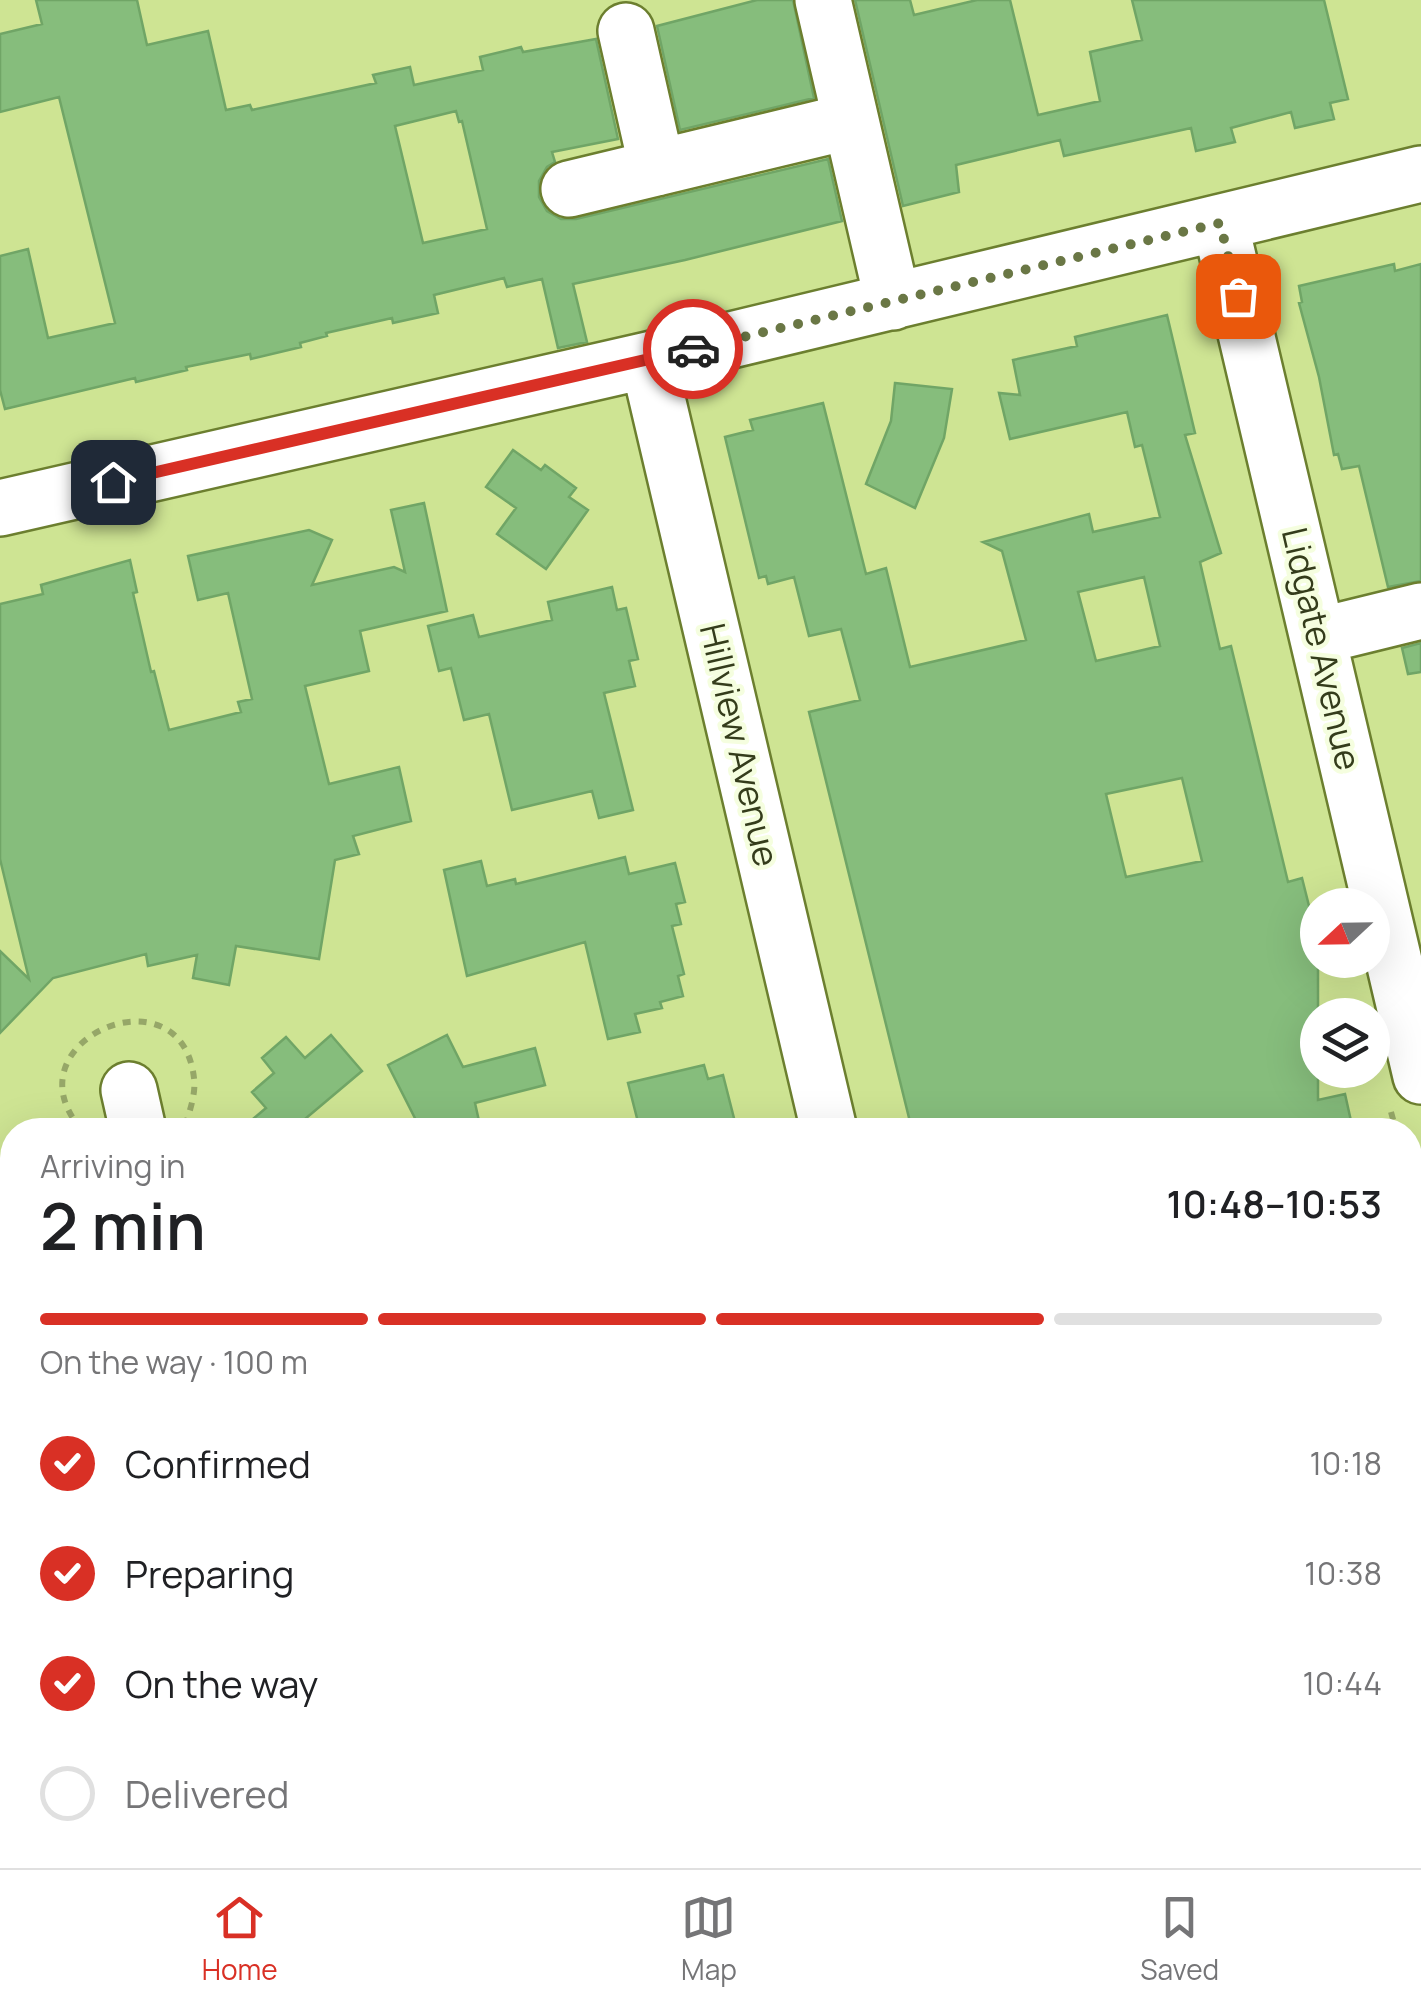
<!DOCTYPE html>
<html lang="en">
<head>
<meta charset="utf-8">
<style>
  body { margin:0; font-family:Manrope,sans-serif; background:#f6f6f6; color:#202124; height:100vh; display:flex; flex-direction:column; font-size:38px; white-space:nowrap }
  * { box-sizing:border-box; margin:0 }
  p { font-size:32px; color:#757577 }
  .icon { flex:none; width:55px; height:55px; fill:none; stroke:currentColor; stroke-width:2; stroke-linecap:round; stroke-linejoin:round }
  .map { position:relative; flex:1; overflow:hidden }
  .side { position:absolute; left:0px; top:1118px; width:1422px; height:752px; display:flex; flex-direction:column; background:#fff; border-radius:40px 40px 0 0; box-shadow:0 10px 40px #0002 }
  .side>* { flex:none }
  .needle { width:65px; rotate:248deg }
  .controls { position:absolute; left:1300px; top:888px; display:grid; gap:20px }
  .controls a { display:grid; place-items:center; width:90px; height:90px; border-radius:50%; background:#fff; box-shadow:0 10px 40px #0002; font-size:50px }
  .pin { position:absolute; display:grid; place-items:center; width:85px; height:85px; color:#fff; margin:-42px; border-radius:20px; box-shadow:0 5px 15px #0006 }
  .courier { position:absolute; display:grid; place-items:center; width:100px; height:100px; margin:-50px; border:8px solid #d93025; border-radius:50%; background:#fff; color:#222; box-shadow:0 2px 12px #0007 }
  .headline em { font-style:normal; font-weight:600 }
  .headline div { display:flex; flex-direction:column-reverse }
  .headline { display:flex; align-items:center; justify-content:space-between; height:170px; padding:0 40px }
  h1 { font-size:65px; font-weight:600; line-height:75px }
  .bar { display:grid; grid-template-columns:repeat(4,1fr); gap:15px 10px; align-content:center; height:120px; padding:0 40px }
  .bar i { height:12px; border-radius:8px; background:#e0e0e0 }
  .bar .on { background:#d93025 }
  .bar p { grid-column:span 4 }
  ol { padding:0 40px; list-style:none }
  li { display:flex; align-items:center; gap:30px; height:110px }
  li p { margin-inline-start:auto }
  li .icon { padding:10px; border-radius:50%; background:#d93025; color:#fff; stroke-width:4 }
  li:last-child { color:#757577 }
  li i { width:55px; height:55px; border:5px solid #e0e0e0; border-radius:50% }
  .dock { display:flex; justify-content:space-around; align-items:center; height:140px; border-top:2px solid #e0e0e0; background:#fff; font-size:28px; color:#757577 }
  .dock a { display:grid; justify-items:center; gap:5px }
  .dock .on { color:#d93025 }
  .map>svg:first-child { display:block }
  .green { fill:#ba9aef }
  .building { fill:#86bd7c; stroke:#70a566; stroke-width:2.5; fill-rule:evenodd }
  .lines { fill:none; stroke-linecap:round; stroke-linejoin:round }
  .minor-casing { stroke:#6c7f2f; stroke-width:60 }
  .path { stroke:#96a768; stroke-width:6; stroke-dasharray:8 8; stroke-linecap:butt }
  .minor { stroke:#fff; stroke-width:55 }
  .done { stroke:#6a7745; stroke-width:10; stroke-dasharray:0 18 }
  .route { stroke:#d93025; stroke-width:12 }
  .labels { text-anchor:middle; stroke-width:9; stroke-linejoin:round; paint-order:stroke }
  .street-label { font-size:35px; fill:#343c1b; stroke:#f5fedf }
</style>
</head>
<body>
<div class="map">
<svg width="1421" height="1868" viewBox="0 0 1421 1868">
  <rect width="100%" height="100%" fill="#cee493"/>
  <path class="green" d="M202,1858H341L343,1868H201Z"/>
  <path class="building" d="M36,0H137L147,45L208,31L226,110L250,105L252,110L376,83L373,75L410,67L414,85L483,70L480,57L521,47L523,52L596,39L618,139L552,152L555,162L547,167L539,181V197L547,211L561,219H576L828,159L842,221L685,260L573,284L587,342L558,348L542,279L507,287L504,278L434,295L438,313L393,323L392,318L326,333L327,336L300,343L301,347L251,359L250,354L186,367L187,370L136,382L135,378L5,409L0,390V256L28,249L48,338L115,323L59,97L0,112V34L42,24ZM456,111L459,122L462,121L487,229L423,243L395,126Z
    M757,0H793L814,98L680,130L657,26Z
    M855,0H910L914,15L977,0H1010L1038,115L1100,101L1090,52L1142,40L1132,0H1324L1348,99L1330,103L1334,119L1295,128L1291,112L1231,128L1235,142L1196,151L1191,128L1064,156L1060,140L956,165L959,192L903,206Z
    M1394,264L1395,271L1421,264V581L1388,587L1359,466L1342,469L1338,454L1334,455L1319,377L1299,303L1302,302L1299,286Z
    M1167,315L1195,433L1185,435L1221,553L1200,562L1220,649L1231,646L1288,882L1302,878L1318,942V1100L1345,1094L1353,1130H912L809,712L860,700L841,629L809,636L794,577L768,584L766,576L759,578L725,437L753,430L750,420L823,403L866,574L886,568L910,667L1026,640L1002,551L983,542L1089,514L1093,532L1160,517L1142,445L1135,447L1127,412L1010,439L999,393L1020,395L1013,360L1077,346L1075,337ZM1144,577L1160,646L1096,661L1078,592ZM1182,778L1202,861L1126,877L1106,794Z
    M895,383L952,389L944,438L915,508L866,484L891,421Z
    M513,450L541,470L545,465L576,488L569,497L588,510L546,569L497,534L516,508L486,487Z
    M424,503L447,611L360,631L369,671L305,686L329,784L399,767L411,821L353,836L359,854L335,860L319,959L236,946L229,985L193,978L197,955L148,966L146,954L53,978L0,1033V951L29,979L0,859V604L43,594L41,585L130,560L137,592L133,593L151,672L154,671L169,730L241,712L238,702L252,699L228,593L198,600L188,556L309,530L332,540L312,585L394,567L405,572L391,510Z
    M612,587L617,610L626,608L638,659L629,661L635,686L604,693L633,810L599,818L592,791L512,810L489,714L464,720L451,668L439,671L428,626L473,615L479,637L552,620L548,602Z
    M1421,643V672L1408,674L1402,648Z
    M625,857L629,874L675,863L685,902L676,904L681,924L672,926L684,974L678,976L683,996L660,1002L662,1008L635,1014L640,1032L608,1039L585,942L467,976L444,870L481,861L487,886L515,879L516,884Z
    M331,1035L362,1071L292,1130H240L266,1108L252,1092L274,1073L262,1058L286,1037L305,1058Z
    M447,1035L463,1067L535,1048L545,1085L475,1103L481,1130H421L388,1065Z
    M704,1065L708,1079L723,1075L737,1130H640L628,1083Z"/>
  <g class="lines">
    <defs>
      <path id="minor" d="M823,0L893,302
        M626,31L657,168
        M569,189L851,121
        M1220,223L1421,1076
        M648,360L829,1130
        M0,508L648,360L1421,174
        M1319,636L1421,611
        M129,1090L138,1130
        M1410,1425L1421,1423
        M0,1603L12,1610
        M998,1858L1001,1868"/>
    </defs>
    <use href="#minor" class="minor-casing"/>
    <path class="path" d="M1391,1112L1396,1130
      M82,1130C4,1042 181,965 194,1078C196,1094 190,1109 186,1124
      M1410,1192L1421,1240
      M260,1868L262,1858"/>
    <use href="#minor" class="minor"/>
  </g>
  <g class="lines">
    <path class="done" d="M693,349L1220,223L1238,296"/>
    <path class="route" d="M113,482L693,349"/>
  </g>
  <g class="labels">
    <g class="street-label">
      <text transform="translate(1321 649) rotate(77)" y="12">Lidgate Avenue</text>
      <text transform="translate(739 745) rotate(77)" y="12">Hillview Avenue</text>
    </g>
  </g>
</svg>
<div class="controls">
<a><svg class="needle" viewBox="-14 -14 28 28"><path d="M0-13l5 13h-10z" fill="#e53935"/><path d="M0 13l5-13h-10z" fill="#757577"/></svg></a>
<a><svg class="icon" aria-label="layers" viewBox="0 0 24 24"><path d="M12 4l9 5-9 5-9-5zM3 14l9 5 9-5"/></svg></a>
</div>
<div class="pin" style="left:1238px;top:296px;background:#ea580c"><svg class="icon" aria-label="bag" viewBox="0 0 24 24"><path d="M5 8h14l-1 12H6zM9 8a3 3 0 0 1 6 0"/></svg></div>
<div class="pin" style="left:113px;top:482px;background:#1f2937"><svg class="icon" aria-label="home" viewBox="0 0 24 24"><path d="M3 11l9-7 9 7M6 9v11h12V9"/></svg></div>
<div class="courier" style="left:693px;top:349px"><svg class="icon" aria-label="car" viewBox="0 0 24 24"><path d="M5 17H2v-5l4-1 3-4h7l3 4 3 1v5h-3M9 17h6M6 11h13"/><circle cx="7" cy="17" r="2"/><circle cx="17" cy="17" r="2"/></svg></div>
<section class="side">
<div class="headline"><div><h1>2 min</h1><p>Arriving in</p></div><em>10:48–10:53</em></div>
<div class="bar"><i class="on"></i><i class="on"></i><i class="on"></i><i></i><p>On the way · 100 m</p></div>
<ol>
<li><svg class="icon" aria-label="check" viewBox="0 0 24 24"><path d="M5 12l5 5 9-10"/></svg>Confirmed<p>10:18</p></li>
<li><svg class="icon" aria-label="check" viewBox="0 0 24 24"><path d="M5 12l5 5 9-10"/></svg>Preparing<p>10:38</p></li>
<li><svg class="icon" aria-label="check" viewBox="0 0 24 24"><path d="M5 12l5 5 9-10"/></svg>On the way<p>10:44</p></li>
<li><i></i>Delivered</li>
</ol>
</section>
</div>
<nav class="dock">
<a class="on"><svg class="icon" aria-label="home" viewBox="0 0 24 24"><path d="M3 11l9-7 9 7M6 9v11h12V9"/></svg>Home</a>
<a><svg class="icon" aria-label="map" viewBox="0 0 24 24"><path d="M3 6l6-2 6 2 6-2v14l-6 2-6-2-6 2zM9 4v14M15 6v14"/></svg>Map</a>
<a><svg class="icon" aria-label="saved" viewBox="0 0 24 24"><path d="M7 4h10v16l-5-4-5 4z"/></svg>Saved</a>
</nav>
</body>
</html>
